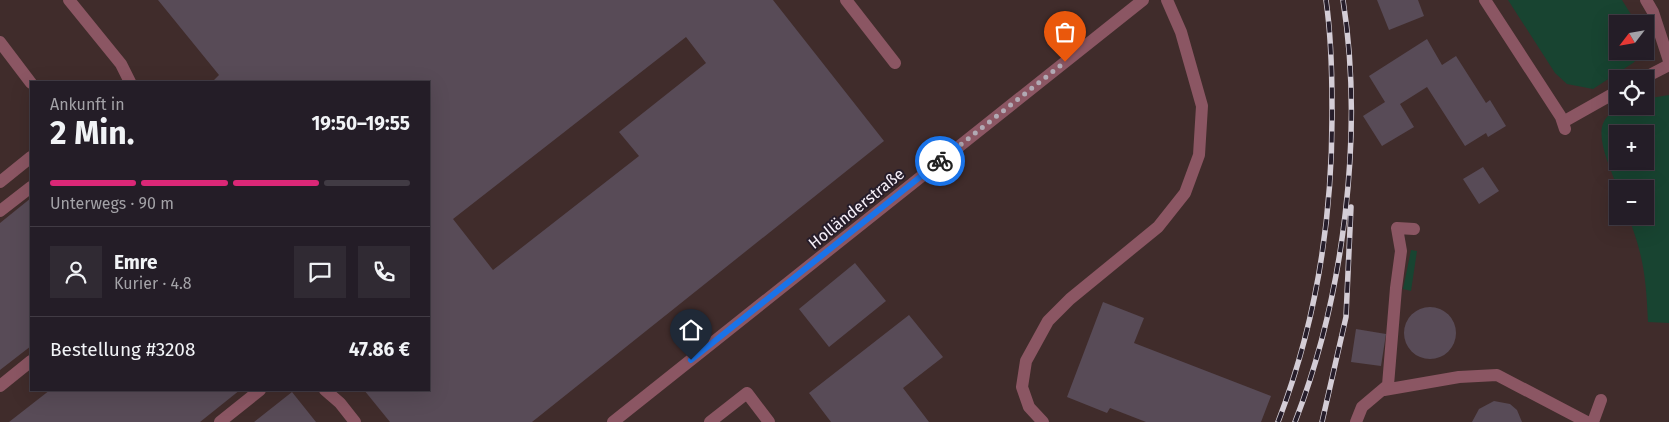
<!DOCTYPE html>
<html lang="de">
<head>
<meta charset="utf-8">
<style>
  body { margin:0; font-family:"Fira Sans",sans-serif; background:#302a33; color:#f1f3f6; height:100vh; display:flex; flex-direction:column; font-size:19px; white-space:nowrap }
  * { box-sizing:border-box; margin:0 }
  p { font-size:16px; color:#a3a2a7 }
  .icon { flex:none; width:28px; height:28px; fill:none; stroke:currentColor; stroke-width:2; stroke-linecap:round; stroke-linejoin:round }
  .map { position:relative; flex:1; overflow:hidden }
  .sheet { position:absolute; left:30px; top:81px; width:400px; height:310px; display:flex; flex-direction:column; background:#241d27; border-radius:0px; box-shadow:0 5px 20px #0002,0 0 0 1px #413b44 }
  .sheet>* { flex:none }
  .needle { width:32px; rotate:239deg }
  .fabs { position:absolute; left:1609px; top:15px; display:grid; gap:10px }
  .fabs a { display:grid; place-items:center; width:45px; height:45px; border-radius:0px; background:#241d27; box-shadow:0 5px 20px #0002,0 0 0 1px #413b44; font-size:25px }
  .pin { position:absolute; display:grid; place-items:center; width:42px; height:42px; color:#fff; margin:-51px -21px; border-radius:50% 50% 50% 0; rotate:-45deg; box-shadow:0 0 5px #0007 }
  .pin .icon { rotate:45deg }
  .courier { position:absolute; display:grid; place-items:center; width:50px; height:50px; margin:-25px; border:4px solid #1a73e8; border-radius:50%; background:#fff; color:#222; box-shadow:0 1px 6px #0007 }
  .headline em { font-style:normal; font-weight:700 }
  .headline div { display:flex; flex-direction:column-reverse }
  .headline { display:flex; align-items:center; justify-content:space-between; height:85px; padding:0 20px }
  h1 { font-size:32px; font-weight:700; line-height:38px }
  .bar { display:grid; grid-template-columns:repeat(4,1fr); gap:8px 5px; align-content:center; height:60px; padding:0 20px }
  .bar i { height:6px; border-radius:4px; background:#413b44 }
  .bar .on { background:#db2777 }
  .bar p { grid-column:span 4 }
  .line { display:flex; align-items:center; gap:12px; padding:0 20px; border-top:1px solid #413b44 }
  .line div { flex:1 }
  .round { display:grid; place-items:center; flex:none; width:52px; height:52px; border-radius:0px; background:#302a33 }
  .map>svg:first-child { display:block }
  .industrial { fill:#402c2b; fill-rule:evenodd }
  .green { fill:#184431; fill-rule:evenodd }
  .building { fill:#584b57; fill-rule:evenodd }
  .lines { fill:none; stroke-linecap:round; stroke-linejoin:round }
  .minor { stroke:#8b5663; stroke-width:12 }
  .rail-casing { stroke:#d4cdd6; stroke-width:5.5 }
  .rail { stroke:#261d2a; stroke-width:4; stroke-dasharray:11; stroke-linecap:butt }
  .done { stroke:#b1aab4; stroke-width:5; stroke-dasharray:0 9 }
  .route { stroke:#1a73e8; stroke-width:6 }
  .labels { text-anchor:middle; stroke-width:4; stroke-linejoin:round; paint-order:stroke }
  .street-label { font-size:16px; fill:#f7f0f9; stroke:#261d2a }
</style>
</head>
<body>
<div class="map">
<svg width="1669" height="422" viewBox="0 0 1669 422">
  <rect width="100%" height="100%" fill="#302734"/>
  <path class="industrial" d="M0,0H1669V422H0ZM1618,24H1645V51H1618ZM1618,79H1645V106H1618ZM31,82H429V390H31ZM1618,134H1645V161H1618ZM1618,189H1645V216H1618Z"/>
  <path class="green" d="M1508,0H1622L1637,24H1618V51H1643V54L1633,63L1593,89L1567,84L1555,73Z
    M1669,95V323L1648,322C1646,279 1644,257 1628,216H1645V189H1618C1603,149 1580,106 1645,106V99ZM1618,134H1645V161H1618Z
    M1411,250L1417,251L1411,291L1403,289Z"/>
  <path class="building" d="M158,0H773L884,141L532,422H390L364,390H429V82H212L219,75ZM686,37L706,63L619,132L639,156L493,270L453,219Z
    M1377,0H1418L1424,16L1389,30Z
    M1427,39L1442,65L1456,56L1486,103L1490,100L1506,126L1488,137L1486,133L1465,146L1427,87L1400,104L1414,127L1382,146L1363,116L1385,102L1369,76Z
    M1483,167L1499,191L1479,204L1463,179Z
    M31,198V346L0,370V223Z
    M855,263L886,301L829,347L799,309Z
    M1103,302L1144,318L1134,343L1271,396L1261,422H1146L1110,408L1107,413L1067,397Z
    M1404 333a26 26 0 1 1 52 0a26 26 0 1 1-52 0Z
    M909,315L943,357L903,388L929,422H831L809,393Z
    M1356,329L1386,334L1381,366L1351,362Z
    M50,390H240L200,422H9Z
    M292,392L316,422H254Z
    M1494,401L1510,404L1517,410L1522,422H1472L1479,409Z"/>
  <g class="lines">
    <path class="minor" d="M69,0L121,64L130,82
      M846,0L895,63
      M1485,0L1561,117L1565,129
      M1646,0L1653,12L1669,61
      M0,42L31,83
      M1642,79L1669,65
      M1563,122L1618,91
      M0,182L31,157
      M0,211L31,187
      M0,386L31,361
      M325,390L340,403L355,422
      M1384,390L1459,377L1497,375L1587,422
      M220,422L260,390
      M613,422L1143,0
      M710,422L747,393L769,422
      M1043,422L1029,407L1022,387L1026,361L1048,321L1070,299L1158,227L1185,193L1199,155L1202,106L1181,32L1167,0
      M1356,422L1362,407L1388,385L1396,288L1401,251L1397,228L1414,229
      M1593,422L1601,400"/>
    <defs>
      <path id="rail" d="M1278,422C1317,321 1333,214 1332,106C1332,71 1331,35 1326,0
        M1295,422C1344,296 1364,133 1343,0
        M1322,422L1346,317L1351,207"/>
    </defs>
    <use href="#rail" class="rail-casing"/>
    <use href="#rail" class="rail"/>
  </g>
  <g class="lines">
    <path class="done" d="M940,161L1065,62"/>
    <path class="route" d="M691,360L940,161"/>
  </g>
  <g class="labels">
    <g class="street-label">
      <text transform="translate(856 208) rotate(-39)" y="6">Holländerstraße</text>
    </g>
  </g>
</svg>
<div class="fabs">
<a><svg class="needle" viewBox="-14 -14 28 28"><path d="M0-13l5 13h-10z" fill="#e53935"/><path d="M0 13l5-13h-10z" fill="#a3a2a7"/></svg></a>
<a><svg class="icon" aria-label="locate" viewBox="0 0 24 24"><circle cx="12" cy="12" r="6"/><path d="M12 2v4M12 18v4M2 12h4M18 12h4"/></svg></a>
<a>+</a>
<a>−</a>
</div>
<div class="pin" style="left:1065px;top:62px;background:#ea580c"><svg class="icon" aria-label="bag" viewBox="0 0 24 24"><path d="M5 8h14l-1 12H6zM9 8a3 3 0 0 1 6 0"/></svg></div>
<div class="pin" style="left:691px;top:360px;background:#1f2937"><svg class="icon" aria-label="home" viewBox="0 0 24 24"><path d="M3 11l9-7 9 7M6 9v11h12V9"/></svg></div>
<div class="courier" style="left:940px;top:161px"><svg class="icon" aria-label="bike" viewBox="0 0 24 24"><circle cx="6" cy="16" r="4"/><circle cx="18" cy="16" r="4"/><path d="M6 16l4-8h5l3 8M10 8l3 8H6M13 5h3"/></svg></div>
<section class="sheet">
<div class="headline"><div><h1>2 Min.</h1><p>Ankunft in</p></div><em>19:50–19:55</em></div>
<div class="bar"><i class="on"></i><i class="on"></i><i class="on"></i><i></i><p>Unterwegs · 90 m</p></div>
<div class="line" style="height:90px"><a class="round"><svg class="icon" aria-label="person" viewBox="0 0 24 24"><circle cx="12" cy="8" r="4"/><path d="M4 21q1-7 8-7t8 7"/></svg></a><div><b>Emre</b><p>Kurier · 4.8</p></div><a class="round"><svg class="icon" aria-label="chat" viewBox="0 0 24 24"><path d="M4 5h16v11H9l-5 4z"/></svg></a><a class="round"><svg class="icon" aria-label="phone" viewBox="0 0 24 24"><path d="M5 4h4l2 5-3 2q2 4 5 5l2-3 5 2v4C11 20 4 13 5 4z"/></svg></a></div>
<div class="line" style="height:65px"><div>Bestellung #3208</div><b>47.86 €</b></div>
</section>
</div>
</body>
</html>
